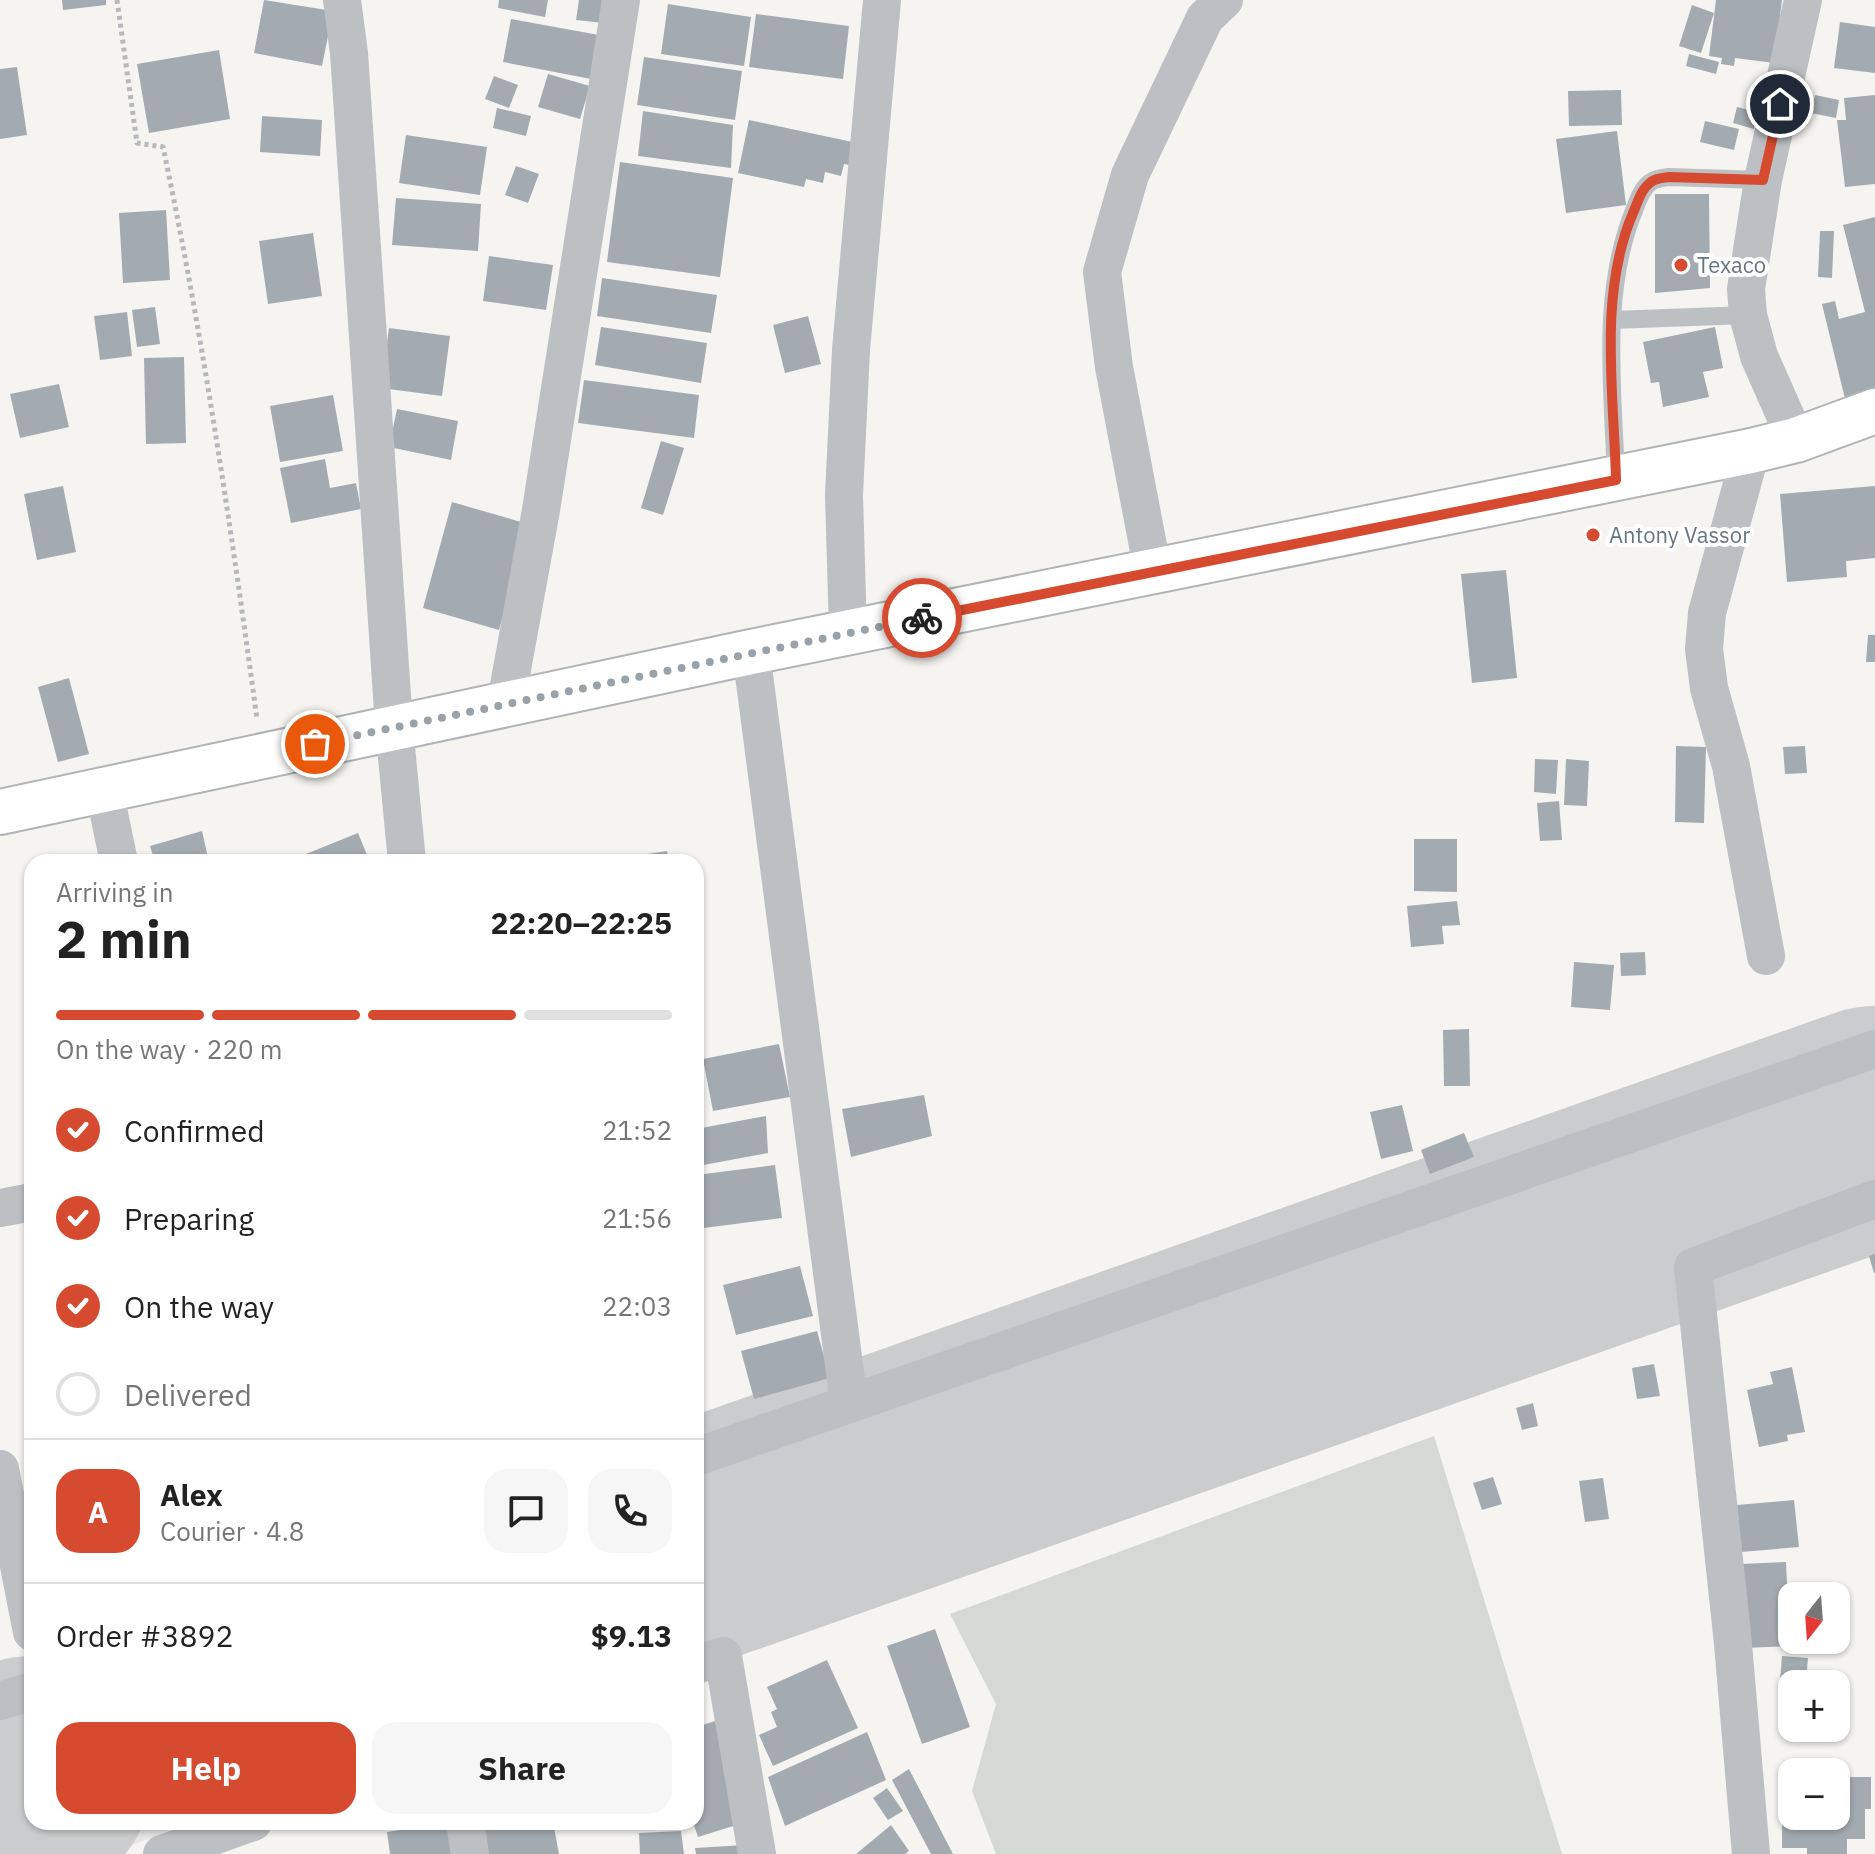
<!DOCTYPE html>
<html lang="en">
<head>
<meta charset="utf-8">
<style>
  body { margin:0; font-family:"IBM Plex Sans",sans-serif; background:#f6f6f6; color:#222; height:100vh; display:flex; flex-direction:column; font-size:30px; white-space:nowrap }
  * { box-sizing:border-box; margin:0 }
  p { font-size:26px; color:#767676 }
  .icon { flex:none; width:44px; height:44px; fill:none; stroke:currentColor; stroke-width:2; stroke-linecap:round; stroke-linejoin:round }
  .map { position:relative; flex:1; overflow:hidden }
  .panel { position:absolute; left:24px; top:854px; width:680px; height:976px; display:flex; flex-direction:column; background:#fff; border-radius:24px; box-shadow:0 2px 6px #0004 }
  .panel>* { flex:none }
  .needle { width:52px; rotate:197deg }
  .buttons { position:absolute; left:1778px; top:1582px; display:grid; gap:16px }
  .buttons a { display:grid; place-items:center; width:72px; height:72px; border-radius:16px; background:#fff; box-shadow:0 2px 6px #0004; font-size:40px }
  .pin { position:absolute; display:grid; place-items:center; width:68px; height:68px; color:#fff; margin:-34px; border:4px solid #fff; border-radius:50%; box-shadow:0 2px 8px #0007 }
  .courier { position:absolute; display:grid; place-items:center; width:80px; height:80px; margin:-40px; border:6px solid #d64a2f; border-radius:50%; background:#fff; color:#222; box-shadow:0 2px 10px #0007 }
  .head em { font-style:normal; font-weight:800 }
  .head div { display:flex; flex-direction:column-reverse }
  .head { display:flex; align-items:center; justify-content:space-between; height:136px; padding:0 32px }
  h1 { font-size:52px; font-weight:800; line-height:60px }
  .bar { display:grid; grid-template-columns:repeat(4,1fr); gap:12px 8px; align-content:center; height:96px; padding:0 32px }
  .bar i { height:10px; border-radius:6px; background:#e0e0e0 }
  .bar .current { background:#d64a2f }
  .bar p { grid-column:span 4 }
  .line { display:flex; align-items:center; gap:20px; padding:0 32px; border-top:2px solid #e0e0e0 }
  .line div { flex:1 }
  .round { display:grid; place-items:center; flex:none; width:84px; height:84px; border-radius:24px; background:#f6f6f6 }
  ol { padding:0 32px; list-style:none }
  li { display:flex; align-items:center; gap:24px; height:88px }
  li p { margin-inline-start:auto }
  li .icon { padding:8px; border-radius:50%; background:#d64a2f; color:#fff; stroke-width:4 }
  li:last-child { color:#767676 }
  li i { width:44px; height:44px; border:4px solid #e0e0e0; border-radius:50% }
  .primary-button { display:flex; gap:16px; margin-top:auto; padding:16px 32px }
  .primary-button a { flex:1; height:92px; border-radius:24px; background:#d64a2f; color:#fff; font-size:32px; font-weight:800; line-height:92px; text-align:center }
  .primary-button a+a { background:#f6f6f6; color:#222 }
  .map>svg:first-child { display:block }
  .built { fill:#e5e6e5 }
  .green { fill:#d4d9d1 }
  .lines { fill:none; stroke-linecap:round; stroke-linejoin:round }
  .runway { stroke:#cacccd; stroke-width:242 }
  .building { fill:#a4abb0 }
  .primary-casing { stroke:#b0b4b7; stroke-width:48 }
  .path { stroke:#b6b9bb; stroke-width:5; stroke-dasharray:4 4; stroke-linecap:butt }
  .lane { stroke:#bcc0c3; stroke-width:18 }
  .street { stroke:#bcc0c3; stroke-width:38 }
  .primary { stroke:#fff; stroke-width:44 }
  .done { stroke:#98a2a8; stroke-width:8; stroke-dasharray:0 14.4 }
  .route { stroke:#d64a2f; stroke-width:10 }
  .poi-dot { fill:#d64a2f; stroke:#fff; stroke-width:3 }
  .labels { text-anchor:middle; stroke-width:8; stroke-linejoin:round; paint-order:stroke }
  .poi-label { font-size:22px; fill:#667680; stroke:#fff; text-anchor:start }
</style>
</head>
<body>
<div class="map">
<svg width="1875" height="1854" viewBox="0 0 1875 1854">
  <rect width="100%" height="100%" fill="#f5f4f1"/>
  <path class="built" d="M1875,1018V1208L951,1551L696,1643V1429L1395,1190Z
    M32,1663V1822H196L107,1854H0V1675Z"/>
  <path class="green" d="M1434,1436L1562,1854H996L972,1791L996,1704L950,1614Z"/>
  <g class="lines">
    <path class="runway" d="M696,1543L1875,1127
      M0,1789L32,1777"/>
  </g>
  <path class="building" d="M62,0H106V5L63,10Z
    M264,0L333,11L322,66L254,53Z
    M499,0H548L545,17L498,8Z
    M579,0H607L604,23L576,20Z
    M1716,0H1782L1774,63L1735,58L1734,66L1721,64L1722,58L1709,56Z
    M668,4L751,17L744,66L661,54Z
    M1692,5L1714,13L1701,53L1679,46Z
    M756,14L849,26L843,79L749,67Z
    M511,19L599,35L591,79L503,62Z
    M1840,22L1875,27V73L1834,68Z
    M219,50L230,119L149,133L137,64Z
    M1689,54L1719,62L1716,74L1686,66Z
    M644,57L742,71L735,120L637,105Z
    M17,67L27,135L0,139V69Z
    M548,74L590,86L580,119L538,107Z
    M494,76L518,85L509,108L485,99Z
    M1621,90L1622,125L1569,126L1568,91Z
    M1815,95L1839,100L1836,118L1811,113Z
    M1875,95V184L1845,187L1837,120H1846L1844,98Z
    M1737,107L1758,112L1754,129L1733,123Z
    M497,108L531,116L526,136L493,128Z
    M643,111L733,125L731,168L638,156Z
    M262,116L322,120L320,156L260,152Z
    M749,120L862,144L858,167L844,164L841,176L825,172L823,183L806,179L804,187L738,173Z
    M1705,121L1739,129L1734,150L1700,142Z
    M1617,131L1626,205L1566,213L1556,139Z
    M406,135L487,147L480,195L399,183Z
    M620,162L733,178L720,277L607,262Z
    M516,166L539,174L528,203L505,195Z
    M1655,194H1709L1710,288L1655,293Z
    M396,198L481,204L478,251L392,245Z
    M166,210L170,280L123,283L119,213Z
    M1875,217V391L1847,407L1822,304L1835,301L1839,319L1865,312L1843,225Z
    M1820,231H1834L1832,278L1818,277Z
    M313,233L322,296L268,304L259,241Z
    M489,256L553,265L546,310L483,301Z
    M602,278L717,295L711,333L597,316Z
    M155,307L160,344L137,347L132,310Z
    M127,312L132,356L100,360L94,316Z
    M808,316L821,364L785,373L773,325Z
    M601,327L707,343L701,383L595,365Z
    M1715,327L1723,368L1703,372L1709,397L1663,407L1659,382L1651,383L1643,342Z
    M389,328L450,336L442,396L381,388Z
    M184,357L186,443L146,444L144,358Z
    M584,380L699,395L694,438L578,423Z
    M59,384L69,427L20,438L10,394Z
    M333,395L343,451L280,462L270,406Z
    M397,409L458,421L451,460L389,447Z
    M661,441L684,448L663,515L641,508Z
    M325,459L330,488L356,483L361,509L291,523L280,468Z
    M63,486L76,552L37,560L24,494Z
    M1875,486V558L1846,561L1847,577L1787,582L1780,494Z
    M452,502L528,524L499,630L423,608Z
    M1506,570L1517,678L1472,683L1461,574Z
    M1868,635H1875V662H1866Z
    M69,678L89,754L58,762L38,687Z
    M1676,746L1706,747L1704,823L1675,822Z
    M1805,746L1807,773L1785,774L1783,747Z
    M1535,759L1558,760L1556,794L1534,792Z
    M1566,759L1589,761L1587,806L1564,805Z
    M1559,801L1562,840L1540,841L1537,803Z
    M202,831L209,862H155L150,846Z
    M358,833L370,862H303L301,856Z
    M1414,839H1457V892L1414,891Z
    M667,851L669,862H607V860Z
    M1457,901L1460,925L1442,926L1444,944L1411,947L1407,906Z
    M1645,952L1646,975L1621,976L1620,953Z
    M1574,962L1614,965L1610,1010L1571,1007Z
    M1469,1029L1470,1086H1444L1443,1030Z
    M779,1044L790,1097L713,1111L703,1059Z
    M924,1095L932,1136L851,1157L842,1109Z
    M1402,1105L1413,1151L1381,1159L1370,1112Z
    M766,1116L768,1153L698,1166L696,1129Z
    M1464,1133L1474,1157L1430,1174L1421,1150Z
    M775,1165L782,1218L696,1229V1175Z
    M1875,1254V1273H1874L1869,1256Z
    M800,1266L813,1316L736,1335L723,1285Z
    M817,1331L830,1378L754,1399L741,1351Z
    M1654,1364L1660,1396L1637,1399L1632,1368Z
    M1792,1367L1805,1432L1787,1435L1788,1441L1759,1447L1747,1390L1773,1384L1770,1372Z
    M1533,1403L1538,1426L1522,1430L1516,1408Z
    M1493,1477L1502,1504L1482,1510L1473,1483Z
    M1603,1478L1609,1519L1585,1522L1579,1481Z
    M1794,1500L1799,1547L1741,1552L1737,1505Z
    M1786,1562L1790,1646L1744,1648L1741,1564Z
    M935,1629L970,1727L922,1744L887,1646Z
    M1782,1656L1808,1658L1806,1682L1780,1680Z
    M827,1660L858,1728L773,1766L759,1735L777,1727L771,1712L777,1709L767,1687Z
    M715,1721L746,1822L698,1837L693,1822H696V1727Z
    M867,1732L886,1780L785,1826L768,1777Z
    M909,1769L953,1854H931L892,1780Z
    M1782,1776H1792V1816H1836V1777H1871V1809H1865V1839H1847V1854H1807V1848H1782Z
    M887,1788L903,1811L888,1820L873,1798Z
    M478,1822H553L559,1854H484Z
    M447,1823L452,1854H390L387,1832Z
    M891,1825L909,1851L905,1854H856Z
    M681,1831L684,1854H640L639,1833Z
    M745,1845L746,1854H696L695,1848Z"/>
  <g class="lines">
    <defs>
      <path id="primary" d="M0,812L751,652L1751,451L1796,440L1875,411"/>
    </defs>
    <use href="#primary" class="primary-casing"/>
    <path class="path" d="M117,0L137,143L163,147C203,336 231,528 257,719"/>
    <path class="lane" d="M1612,320L1748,315
      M1616,478C1613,388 1600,292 1635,208C1639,198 1642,188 1651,182C1656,178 1662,178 1669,177L1763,180"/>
    <path class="street" d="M342,0L349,53L394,726L407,862
      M1796,440L1759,356L1748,315L1746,289L1763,180L1803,0
      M1751,451L1707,613L1704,649L1709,688L1731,766L1766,956
      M1153,572L1114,367L1102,272L1130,175L1205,18L1224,0
      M848,633L844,495L851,350L882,0
      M751,652L849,1403
      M506,702L541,510L621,0
      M104,790L119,862
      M0,1208L32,1202
      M696,1457L1875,1049
      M0,1469L32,1632
      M696,1665L723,1656L757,1854
      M0,1701L32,1691
      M465,1822L470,1854
      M162,1854L253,1822
      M1751,1854L1733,1644L1693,1267L1875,1199"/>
    <use href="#primary" class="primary"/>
  </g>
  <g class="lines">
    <path class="done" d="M315,744L922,618"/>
    <path class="route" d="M922,618L1616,480C1614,393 1598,295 1633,213C1638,202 1641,189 1651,182C1656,178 1662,178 1669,177L1763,180L1780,104"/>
  </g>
  <g class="poi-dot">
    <circle cx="1681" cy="265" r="8"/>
    <circle cx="1593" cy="535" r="8"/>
  </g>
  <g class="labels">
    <g class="poi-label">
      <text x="1697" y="273">Texaco</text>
      <text x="1609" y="543">Antony Vassor</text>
    </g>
  </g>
</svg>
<div class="buttons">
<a><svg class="needle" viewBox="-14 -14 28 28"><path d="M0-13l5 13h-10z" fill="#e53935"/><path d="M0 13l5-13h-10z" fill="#767676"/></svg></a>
<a>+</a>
<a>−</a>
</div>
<div class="pin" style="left:315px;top:744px;background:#ea580c"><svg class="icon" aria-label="bag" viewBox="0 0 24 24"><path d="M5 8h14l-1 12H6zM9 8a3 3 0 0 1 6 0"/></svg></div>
<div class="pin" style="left:1780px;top:104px;background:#1f2937"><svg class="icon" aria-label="home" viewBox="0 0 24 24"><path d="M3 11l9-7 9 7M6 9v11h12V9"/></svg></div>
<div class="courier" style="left:922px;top:618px"><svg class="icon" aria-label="bike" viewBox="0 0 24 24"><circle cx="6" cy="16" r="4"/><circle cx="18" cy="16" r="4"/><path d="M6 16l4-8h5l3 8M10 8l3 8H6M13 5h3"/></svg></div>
<section class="panel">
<div class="head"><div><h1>2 min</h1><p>Arriving in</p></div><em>22:20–22:25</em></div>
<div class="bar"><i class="current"></i><i class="current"></i><i class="current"></i><i></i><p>On the way · 220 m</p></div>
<ol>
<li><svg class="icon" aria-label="check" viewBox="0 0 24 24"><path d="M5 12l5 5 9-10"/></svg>Confirmed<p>21:52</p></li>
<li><svg class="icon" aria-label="check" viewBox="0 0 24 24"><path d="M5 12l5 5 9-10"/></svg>Preparing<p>21:56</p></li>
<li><svg class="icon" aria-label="check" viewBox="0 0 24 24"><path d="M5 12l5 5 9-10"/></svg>On the way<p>22:03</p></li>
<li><i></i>Delivered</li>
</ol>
<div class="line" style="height:144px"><b class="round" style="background:#d64a2f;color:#fff">A</b><div><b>Alex</b><p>Courier · 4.8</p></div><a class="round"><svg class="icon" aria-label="chat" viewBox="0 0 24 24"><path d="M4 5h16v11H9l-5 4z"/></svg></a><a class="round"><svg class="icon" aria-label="phone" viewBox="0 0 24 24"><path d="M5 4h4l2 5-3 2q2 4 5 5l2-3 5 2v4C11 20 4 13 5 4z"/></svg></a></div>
<div class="line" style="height:104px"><div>Order #3892</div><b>$9.13</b></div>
<div class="primary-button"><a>Help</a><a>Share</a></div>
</section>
</div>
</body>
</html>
